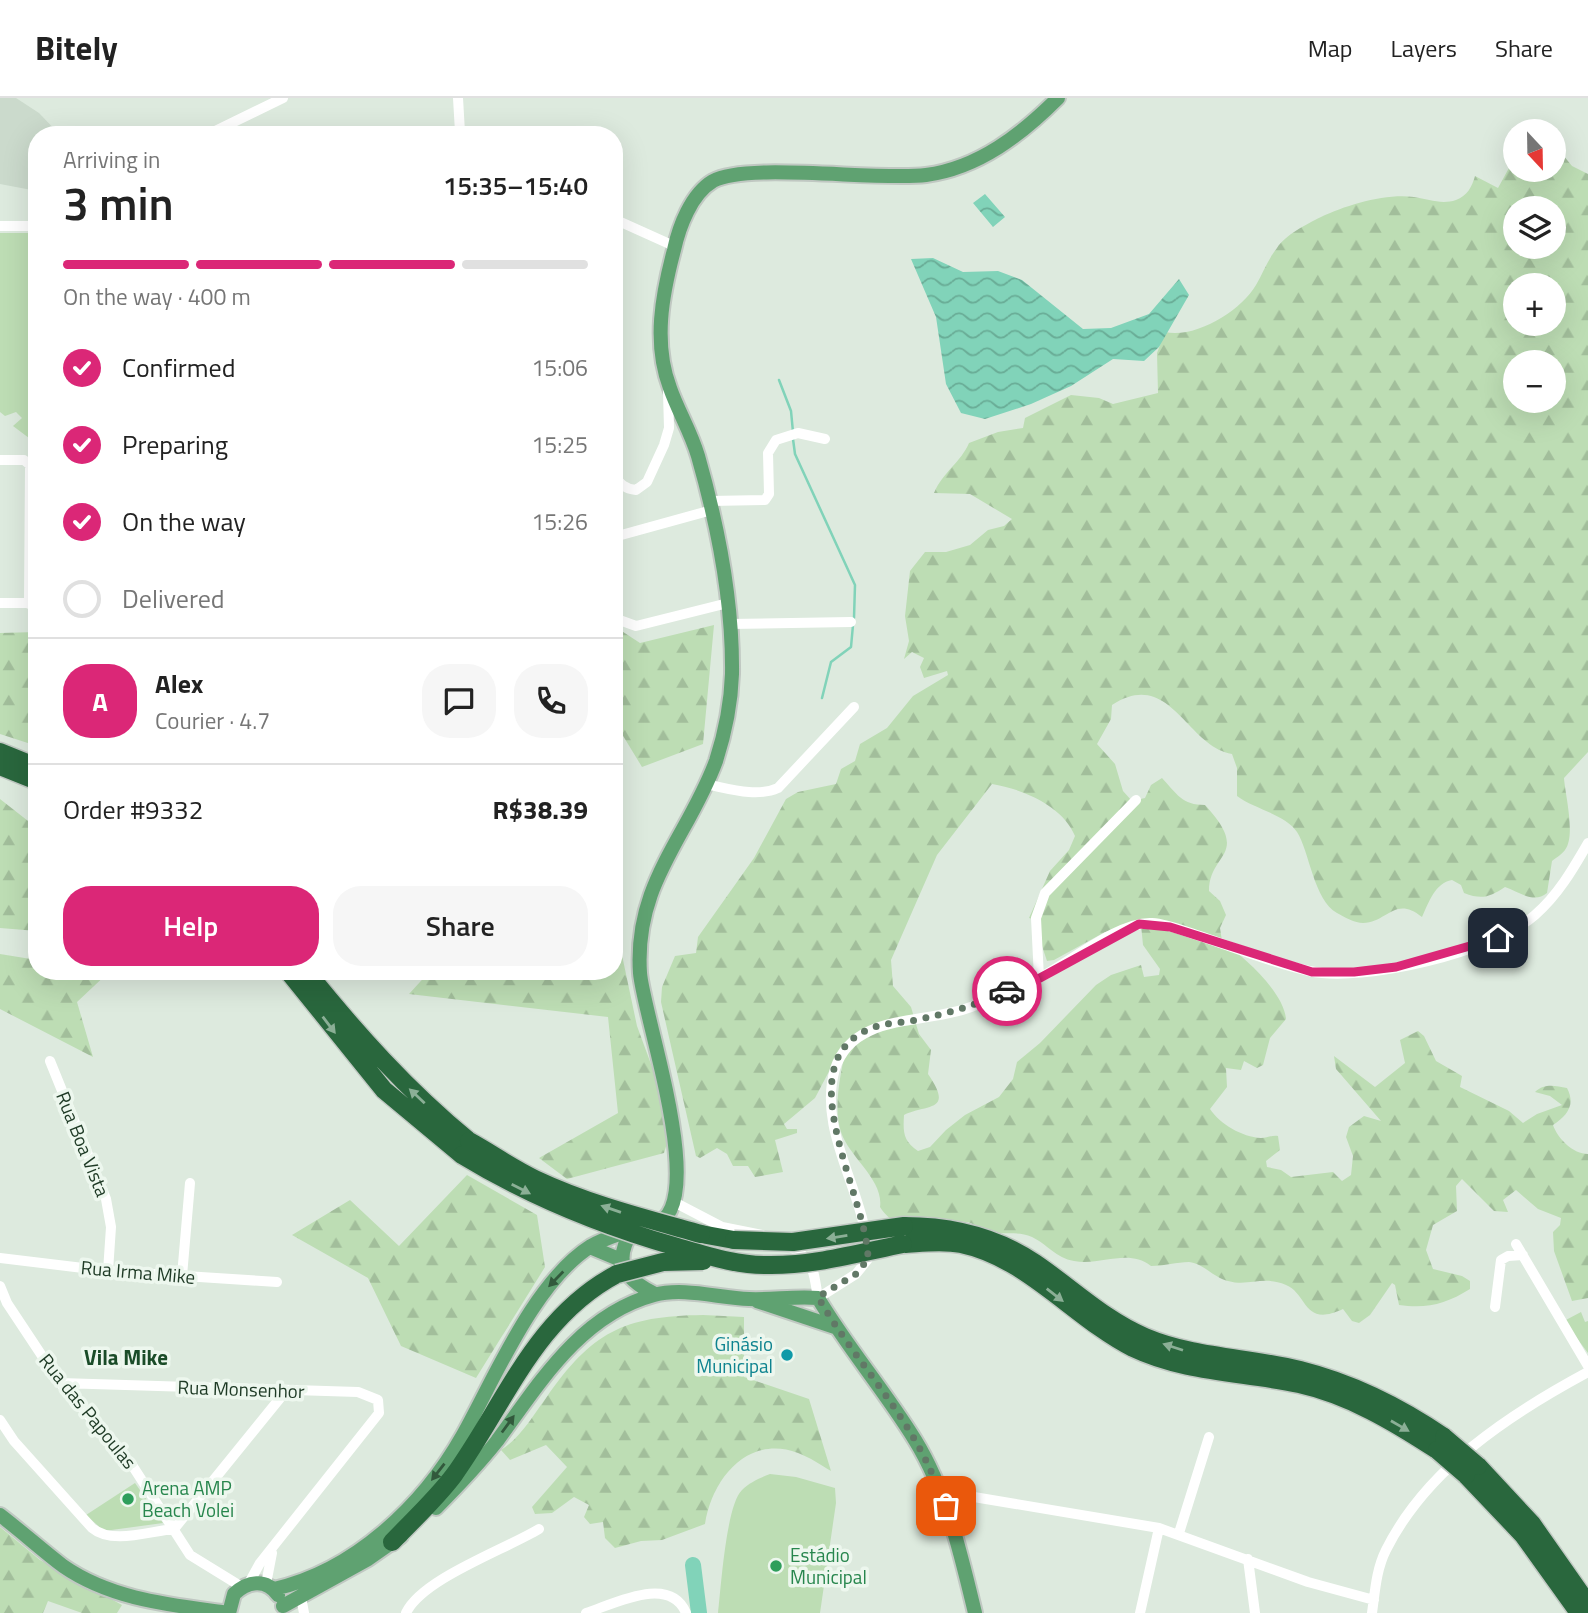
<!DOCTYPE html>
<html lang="en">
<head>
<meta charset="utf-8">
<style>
  body { margin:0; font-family:"Titillium Web",sans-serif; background:#f6f6f6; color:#222; height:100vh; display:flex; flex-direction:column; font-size:26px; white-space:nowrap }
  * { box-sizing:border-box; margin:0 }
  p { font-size:23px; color:#767676 }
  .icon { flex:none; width:38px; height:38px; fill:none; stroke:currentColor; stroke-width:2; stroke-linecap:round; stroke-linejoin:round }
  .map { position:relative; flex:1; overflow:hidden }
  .drawer { position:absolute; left:28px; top:28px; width:595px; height:854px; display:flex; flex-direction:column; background:#fff; border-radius:28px; box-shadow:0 7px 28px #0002 }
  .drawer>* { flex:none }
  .needle { width:46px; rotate:158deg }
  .tools { position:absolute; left:1503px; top:21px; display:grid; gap:14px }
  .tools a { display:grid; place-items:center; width:63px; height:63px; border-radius:50%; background:#fff; box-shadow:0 7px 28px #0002; font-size:35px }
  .pin { position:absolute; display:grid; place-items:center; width:60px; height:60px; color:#fff; margin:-30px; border-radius:14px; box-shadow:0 4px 10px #0006 }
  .courier { position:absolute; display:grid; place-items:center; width:70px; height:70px; margin:-35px; border:5px solid #db2777; border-radius:50%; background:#fff; color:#222; box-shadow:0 2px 9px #0007 }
  .headline em { font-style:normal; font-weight:600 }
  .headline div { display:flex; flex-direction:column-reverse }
  .headline { display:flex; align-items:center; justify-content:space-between; height:119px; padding:0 35px }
  h1 { font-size:46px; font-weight:600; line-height:52px }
  .bar { display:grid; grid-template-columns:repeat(4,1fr); gap:10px 7px; align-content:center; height:84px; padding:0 35px }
  .bar i { height:9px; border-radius:5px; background:#e0e0e0 }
  .bar .selected { background:#db2777 }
  .bar p { grid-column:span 4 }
  .line { display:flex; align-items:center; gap:18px; padding:0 35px; border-top:2px solid #e0e0e0 }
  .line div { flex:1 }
  .round { display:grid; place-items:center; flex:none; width:74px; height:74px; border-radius:28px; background:#f6f6f6 }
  ol { padding:0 35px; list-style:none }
  li { display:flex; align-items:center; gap:21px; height:77px }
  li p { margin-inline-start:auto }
  li .icon { padding:7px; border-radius:50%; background:#db2777; color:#fff; stroke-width:4 }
  li:last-child { color:#767676 }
  li i { width:38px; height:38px; border:4px solid #e0e0e0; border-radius:50% }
  .button { display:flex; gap:14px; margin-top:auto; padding:14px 35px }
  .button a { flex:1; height:80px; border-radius:28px; background:#db2777; color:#fff; font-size:28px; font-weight:600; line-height:80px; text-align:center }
  .button a+a { background:#f6f6f6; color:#222 }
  header { display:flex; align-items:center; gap:42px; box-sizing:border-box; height:98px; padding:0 35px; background:#fff; border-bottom:2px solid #e0e0e0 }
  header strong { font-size:33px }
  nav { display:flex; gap:38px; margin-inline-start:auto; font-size:24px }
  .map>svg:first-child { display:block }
  .built { fill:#cbdacc }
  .green { fill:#bdddb4 }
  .forest { fill:url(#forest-firs); fill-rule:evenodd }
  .water { fill:url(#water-waves) }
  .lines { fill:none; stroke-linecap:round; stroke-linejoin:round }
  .stream { stroke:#81d3b9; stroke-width:2.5 }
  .river { stroke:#81d3b9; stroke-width:16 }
  .major-casing { stroke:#c0c8c2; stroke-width:18 }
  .highway-casing { stroke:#c0c8c2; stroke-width:21 }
  .minor { stroke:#fff; stroke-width:10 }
  .major { stroke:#5fa271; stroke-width:14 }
  .highway { stroke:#29673d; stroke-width:18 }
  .highway-bridge-casing { stroke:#c0c8c2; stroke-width:21; stroke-linecap:butt }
  .highway-bridge { stroke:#29673d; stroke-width:18 }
  .oneway { fill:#8baf96 }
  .oneway2 { fill:#32593c }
  .done { stroke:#617866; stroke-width:7; stroke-dasharray:0 12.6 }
  .route { stroke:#db2777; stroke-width:9 }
  .culture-dot { fill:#0f9aa8; stroke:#edf7ee; stroke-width:2.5 }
  .leisure-dot { fill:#2e9e5b; stroke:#edf7ee; stroke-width:2.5 }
  .labels { text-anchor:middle; stroke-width:7; stroke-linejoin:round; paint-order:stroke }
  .street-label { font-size:19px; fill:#1e3a25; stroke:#edf7ee }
  .culture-label { font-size:19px; fill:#0d838f; stroke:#edf7ee; text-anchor:end }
  .leisure-label { font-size:19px; fill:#27864d; stroke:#edf7ee; text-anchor:start }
  .neighbourhood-label { font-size:21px; font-weight:bold; fill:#1a4c28; stroke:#edf7ee }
</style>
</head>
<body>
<header>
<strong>Bitely</strong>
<nav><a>Map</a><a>Layers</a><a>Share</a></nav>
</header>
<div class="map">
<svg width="1588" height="1515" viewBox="0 0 1588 1515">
  <defs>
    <pattern id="forest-firs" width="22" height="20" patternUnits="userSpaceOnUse" patternTransform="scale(1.75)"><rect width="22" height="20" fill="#bdddb4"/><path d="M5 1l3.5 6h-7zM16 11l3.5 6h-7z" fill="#a2be9b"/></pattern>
    <pattern id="water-waves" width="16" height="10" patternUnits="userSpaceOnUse" patternTransform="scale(1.75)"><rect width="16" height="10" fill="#81d3b9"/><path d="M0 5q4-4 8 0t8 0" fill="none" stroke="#69ac96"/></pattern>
  </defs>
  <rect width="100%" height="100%" fill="#ddeade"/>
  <path class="built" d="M0,0H16L39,15L60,37H37V93L0,86Z"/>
  <path class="green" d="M0,135H37V346L13,328L22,320L16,314L5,318L0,314Z
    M1581,1214L1585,1224L1588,1223V1255L1564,1223Z
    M770,1376L796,1379L835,1390L836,1405L820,1515H718C721,1491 726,1407 742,1392C750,1384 760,1380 770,1376Z
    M135,1385L163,1425L104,1433L86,1417Z"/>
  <path class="forest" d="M1554,46L1572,68L1588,76V654L1564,680C1565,696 1576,738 1565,752C1562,756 1556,760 1552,763L1547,795C1534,806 1519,794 1505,789C1490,799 1482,802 1464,795L1461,787L1452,782C1435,785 1429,804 1422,819C1395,797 1388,824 1363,825C1355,825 1344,819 1337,815C1314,803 1309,752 1297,734C1285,716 1254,711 1237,698V670L1232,656C1186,648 1170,569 1112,607L1111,621L1097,646L1115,666L1123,693L1132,703L1145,700L1151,687L1162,680C1177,696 1182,707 1205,707C1252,758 1209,754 1209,793L1220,803L1226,817L1220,830L1222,843C1243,858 1284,894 1286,921L1270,940L1263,967L1257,970L1244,963L1241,972L1226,970L1227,989L1210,1011C1220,1026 1242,1039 1261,1040C1267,1040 1272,1037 1278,1038L1280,1052L1266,1063L1267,1069L1281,1072L1291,1079L1333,1074L1342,1083L1351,1077L1353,1058L1346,1039L1349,1029L1364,1018L1381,1023L1336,971L1334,958L1375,989L1405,965L1400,942L1418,933L1424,938L1436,963L1462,978L1460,989L1509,1013L1523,1025L1537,1016L1562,1007L1550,998L1535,994C1545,985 1555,988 1567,990C1576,1007 1567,1018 1553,1027C1558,1041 1573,1056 1588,1056V1200L1572,1203L1554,1153L1553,1134L1560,1127L1561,1120L1538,1111L1516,1092L1503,1102L1508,1114L1494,1113L1462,1081L1456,1088L1457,1113L1433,1127L1426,1152L1433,1171L1462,1178L1470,1183V1191C1446,1206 1427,1211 1399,1207L1395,1187L1392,1185L1370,1217L1359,1225L1352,1223L1343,1211C1303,1230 1308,1196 1286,1187C1263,1177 1249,1189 1228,1183C1214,1180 1203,1165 1189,1164C1177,1164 1164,1168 1151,1168C1128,1150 1101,1168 1074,1163C1056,1160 1047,1146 1032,1139C1017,1132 1001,1138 985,1133C978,1131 973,1124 966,1124C953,1122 943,1130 930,1133C913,1138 888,1123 880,1109C884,1082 849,1059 841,1034C834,1013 839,985 843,964L835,962L815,1000L784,1026L787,1031H797V1035L775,1042L783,1074L755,1079L748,1068H733L727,1056L717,1050L700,1060L696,1058L661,904L662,889L675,858L696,855L698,839L754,760L786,701L798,694L836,686L841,671L855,663L860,646L887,630L913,598L948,577L947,573L924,580L920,569L924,560L912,554L904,561L909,543L905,518L910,473L925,454H946L970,447L988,432L1004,428L1012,421L970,396L934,395C943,374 961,364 969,345L998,334L1023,330L1025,320L1071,297L1099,300L1113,306L1158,295L1157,255L1165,234C1195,241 1241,213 1256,187C1263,175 1268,161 1277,150C1285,137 1307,126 1321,119C1346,107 1386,95 1414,99C1429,101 1441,107 1456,102C1467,98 1472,89 1475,78L1498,90L1515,59L1516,72H1554ZM1516,110H1554V149H1516ZM1516,187H1554V226H1516ZM1516,264H1554V303H1516ZM992,686C1023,691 1063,708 1075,738L1069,752L1050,773L1029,820L1033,821L1047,863L1054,862L1105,834L1141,827L1143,847L1160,871L1159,877L1144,879L1141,867L1111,877L1096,887L1040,945L1017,964L1013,981L999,999L965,1017L946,1032L930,1049L918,1053C903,1043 903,1034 904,1017C926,1006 955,1015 928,976L931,952L919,936L911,909L893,888L891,862L937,757Z
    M714,527L703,646L642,669L614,623V528L640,545Z
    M37,534V648L0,636V535Z
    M0,701L37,730V833L0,830Z
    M614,808L623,821L619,843L637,928L673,1026L664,1055L567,1081L539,1060L618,1015L608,919L409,896L430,873H614Z
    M0,856L37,862V873H110L77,904L93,959L0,911Z
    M467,1077L537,1117L545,1169L476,1280L401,1248L368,1180L292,1137L350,1102L399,1148Z
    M703,1217L744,1219V1279L809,1301L831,1373C821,1367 809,1359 798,1355C748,1336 712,1381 705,1426L662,1442L641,1443L615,1450L605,1440L603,1424L590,1426L584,1419L589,1407L574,1399L552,1415L535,1416L532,1409L567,1369L546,1347L510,1362L501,1352C521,1339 532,1319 546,1300C592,1234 623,1218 703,1217Z
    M0,1429L40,1462L122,1507L117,1515H82L48,1503L43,1515H0Z"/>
  <path class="water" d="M985,96L1005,119L993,129L973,105Z
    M933,160L963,174L998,173L1022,182L1083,231L1111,230L1149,216L1179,181L1189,197L1159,249L1144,263L1113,261L1071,288L1031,306L985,321L961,315L946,286L936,219L911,161Z"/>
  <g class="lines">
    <path class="stream" d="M779,282L791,313L793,334
      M793,341L795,356L855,487L854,520
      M822,600L831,564L851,549L853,527"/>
    <path class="river" d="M693,1467L699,1515"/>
    <defs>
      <path id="major" d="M653,1127C712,1113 643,917 640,875C634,785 688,739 716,663C725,635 731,606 732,576C733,503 718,428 698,358C691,334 678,313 670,290C653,245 662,197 674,152C679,129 691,96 713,83C747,64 878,83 926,77C979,70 1022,36 1058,0
        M633,1132C612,1163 624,1181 655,1196
        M590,1149L621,1162
        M757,1203L835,1229
        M436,1410C457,1389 478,1367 497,1343C539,1286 580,1217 654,1197C684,1189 719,1200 749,1201C772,1202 795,1198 818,1200C847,1249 885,1293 915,1342C947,1394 961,1457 975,1515
        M0,1417C21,1433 42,1452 63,1468C112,1502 172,1507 229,1515
        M274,1491C354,1473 423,1408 463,1337C495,1280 534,1184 591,1148C603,1141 617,1137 630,1132
        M283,1508L368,1461L401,1438
        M229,1515L234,1496C248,1483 266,1480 278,1497"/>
      <path id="highway" d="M0,654L37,669
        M0,668L37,683
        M288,873L384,992L462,1057
        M306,873C356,935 407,992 469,1043
        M904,1128C952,1128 995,1138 1035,1165C1072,1190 1103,1221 1145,1239C1195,1260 1248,1259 1300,1272C1352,1285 1400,1309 1444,1339
        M701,1136L734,1142
        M903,1146C922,1145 943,1142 961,1146C1028,1160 1074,1220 1133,1250C1185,1275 1244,1274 1299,1286C1349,1297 1394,1324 1437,1352
        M1478,1368L1532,1426L1588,1506
        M1466,1377L1523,1437L1579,1515
        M392,1444C413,1422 436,1401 454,1377C505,1306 535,1219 617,1176"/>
    </defs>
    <use href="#major" class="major-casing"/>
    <use href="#highway" class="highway-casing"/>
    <path class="minor" d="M458,0L460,34
      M207,37L283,0
      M386,37L421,33L469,37
      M614,121L674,148
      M0,128H37
      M0,362H24L30,367L29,506
      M614,377C620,386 625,391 636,392L647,384L664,347L669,330L668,294
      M710,403L765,402L769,396L768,355L776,342L798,335L825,341
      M614,439L712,412
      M0,505H36
      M614,520L636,528L728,505
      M729,526L851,524
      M705,686C727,690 756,700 778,690L854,609
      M1039,880L1036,820L1045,795L1136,702
      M50,963L106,1101L111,1129L108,1173
      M674,1104L722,1129L762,1137
      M1516,1146L1588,1268
      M787,1147C814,1161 813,1170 818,1200L856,1176L868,1161C868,1097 816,1035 835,971C853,914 925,927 971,909C994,900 1017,891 1039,880C1069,865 1119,823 1152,825C1169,826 1186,834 1203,839C1238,851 1273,865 1309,873C1363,885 1493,854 1535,817C1558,797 1573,771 1588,745
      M0,1160L108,1173L277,1184
      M182,1178L190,1085
      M0,1188L7,1205L60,1285L132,1367L190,1457L242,1489
      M1495,1209L1501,1162L1508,1158L1523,1157
      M60,1285L358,1294L378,1302L379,1315L260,1465L249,1485
      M0,1322L14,1343L92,1430C112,1447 150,1433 174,1431L285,1294
      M942,1400L962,1397L1159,1430L1308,1484L1374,1502
      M1179,1435L1209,1339
      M1248,1461L1255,1515
      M266,1486L272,1455
      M301,1499L304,1515
      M406,1515C422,1481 504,1452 539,1431
      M586,1515C614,1506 670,1476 686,1515
      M1140,1515L1159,1430
      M1372,1515C1375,1494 1376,1472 1386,1452C1427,1370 1510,1316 1588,1274"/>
    <use href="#major" class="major"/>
    <use href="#highway" class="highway"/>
    <defs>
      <path id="highway-bridge" d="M469,1043C491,1055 512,1070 535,1081C588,1106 644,1120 701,1136
        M462,1057C531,1099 600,1127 677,1149C708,1158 739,1168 771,1167C816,1167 859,1155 903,1146
        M734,1142L793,1144L904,1128
        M617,1176L663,1164L703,1163
        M1444,1339L1478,1368
        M1437,1352L1466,1377"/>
    </defs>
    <use href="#highway-bridge" class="highway-bridge-casing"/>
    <use href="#highway-bridge" class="highway-bridge"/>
  </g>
  <defs><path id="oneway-solid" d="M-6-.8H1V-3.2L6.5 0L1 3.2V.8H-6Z" transform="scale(1.75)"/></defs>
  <g class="oneway">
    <use href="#oneway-solid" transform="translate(329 927) rotate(53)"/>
    <use href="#oneway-solid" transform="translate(417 998) rotate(-137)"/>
    <use href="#oneway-solid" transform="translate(521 1091) rotate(27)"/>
    <use href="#oneway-solid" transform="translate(611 1111) rotate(-161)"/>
    <use href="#oneway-solid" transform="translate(837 1139) rotate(171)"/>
    <use href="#oneway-solid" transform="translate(1055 1197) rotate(38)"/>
    <use href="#oneway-solid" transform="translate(1173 1249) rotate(-162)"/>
    <use href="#oneway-solid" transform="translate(1400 1328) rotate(30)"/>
  </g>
  <g class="oneway2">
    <use href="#oneway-solid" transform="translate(556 1181) rotate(134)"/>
    <use href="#oneway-solid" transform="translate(508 1326) rotate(-54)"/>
    <use href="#oneway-solid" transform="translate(438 1374) rotate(128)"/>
  </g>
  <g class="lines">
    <path class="done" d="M946,1408C937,1387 928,1364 916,1344C887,1293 847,1250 818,1199L856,1176L868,1161C868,1099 783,963 872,930C887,924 905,925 920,921C951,915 978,906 1007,893"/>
    <path class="route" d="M1007,893L1040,880L1139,826L1170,829L1312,874H1354L1396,869L1498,840"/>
  </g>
  <circle class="culture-dot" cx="787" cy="1257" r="7"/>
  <g class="leisure-dot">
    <circle cx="128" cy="1401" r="7"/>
    <circle cx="776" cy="1468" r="7"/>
  </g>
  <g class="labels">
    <g class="street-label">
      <text transform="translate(83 1046) rotate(68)" y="7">Rua Boa Vista</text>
      <text transform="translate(138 1174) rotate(5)" y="7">Rua Irma Mike</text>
      <text transform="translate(241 1291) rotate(2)" y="7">Rua Monsenhor</text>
      <text transform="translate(88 1313) rotate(51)" y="7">Rua das Papoulas</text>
    </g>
    <g class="culture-label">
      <text x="773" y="1253">Ginásio<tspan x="773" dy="22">Municipal</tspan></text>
    </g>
    <g class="leisure-label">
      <text x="142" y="1397">Arena AMP<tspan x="142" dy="22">Beach Volei</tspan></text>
      <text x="790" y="1464">Estádio<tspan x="790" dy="22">Municipal</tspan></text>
    </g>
    <g class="neighbourhood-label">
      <text x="126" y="1267">Vila Mike</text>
    </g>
  </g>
</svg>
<div class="tools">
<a><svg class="needle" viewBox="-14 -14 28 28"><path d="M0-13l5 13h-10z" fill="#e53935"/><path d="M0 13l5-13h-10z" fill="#767676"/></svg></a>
<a><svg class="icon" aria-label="layers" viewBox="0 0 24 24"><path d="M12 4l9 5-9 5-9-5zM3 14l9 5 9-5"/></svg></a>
<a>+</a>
<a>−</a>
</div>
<div class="pin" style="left:946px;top:1408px;background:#ea580c"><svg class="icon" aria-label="bag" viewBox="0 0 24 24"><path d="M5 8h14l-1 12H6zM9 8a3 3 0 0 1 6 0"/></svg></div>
<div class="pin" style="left:1498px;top:840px;background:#1f2937"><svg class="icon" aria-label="home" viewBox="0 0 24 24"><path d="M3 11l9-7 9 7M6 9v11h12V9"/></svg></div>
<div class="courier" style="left:1007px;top:893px"><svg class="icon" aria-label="car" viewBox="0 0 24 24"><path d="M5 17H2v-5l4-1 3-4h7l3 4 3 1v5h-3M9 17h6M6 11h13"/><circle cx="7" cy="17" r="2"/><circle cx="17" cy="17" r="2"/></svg></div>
<section class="drawer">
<div class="headline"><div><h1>3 min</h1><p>Arriving in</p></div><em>15:35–15:40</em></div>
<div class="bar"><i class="selected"></i><i class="selected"></i><i class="selected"></i><i></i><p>On the way · 400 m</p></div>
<ol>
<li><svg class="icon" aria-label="check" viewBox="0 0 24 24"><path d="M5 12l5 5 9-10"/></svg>Confirmed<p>15:06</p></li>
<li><svg class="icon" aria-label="check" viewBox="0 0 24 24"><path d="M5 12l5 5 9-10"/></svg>Preparing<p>15:25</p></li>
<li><svg class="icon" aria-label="check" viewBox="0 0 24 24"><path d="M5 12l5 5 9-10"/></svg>On the way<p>15:26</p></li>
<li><i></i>Delivered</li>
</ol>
<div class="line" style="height:126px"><b class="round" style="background:#db2777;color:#fff">A</b><div><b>Alex</b><p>Courier · 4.7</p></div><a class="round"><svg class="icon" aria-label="chat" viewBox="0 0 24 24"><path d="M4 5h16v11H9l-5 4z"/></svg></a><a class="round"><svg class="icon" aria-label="phone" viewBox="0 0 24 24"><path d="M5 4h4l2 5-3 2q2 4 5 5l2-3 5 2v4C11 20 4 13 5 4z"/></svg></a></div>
<div class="line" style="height:91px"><div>Order #9332</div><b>R$38.39</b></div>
<div class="button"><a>Help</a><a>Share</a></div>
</section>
</div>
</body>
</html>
